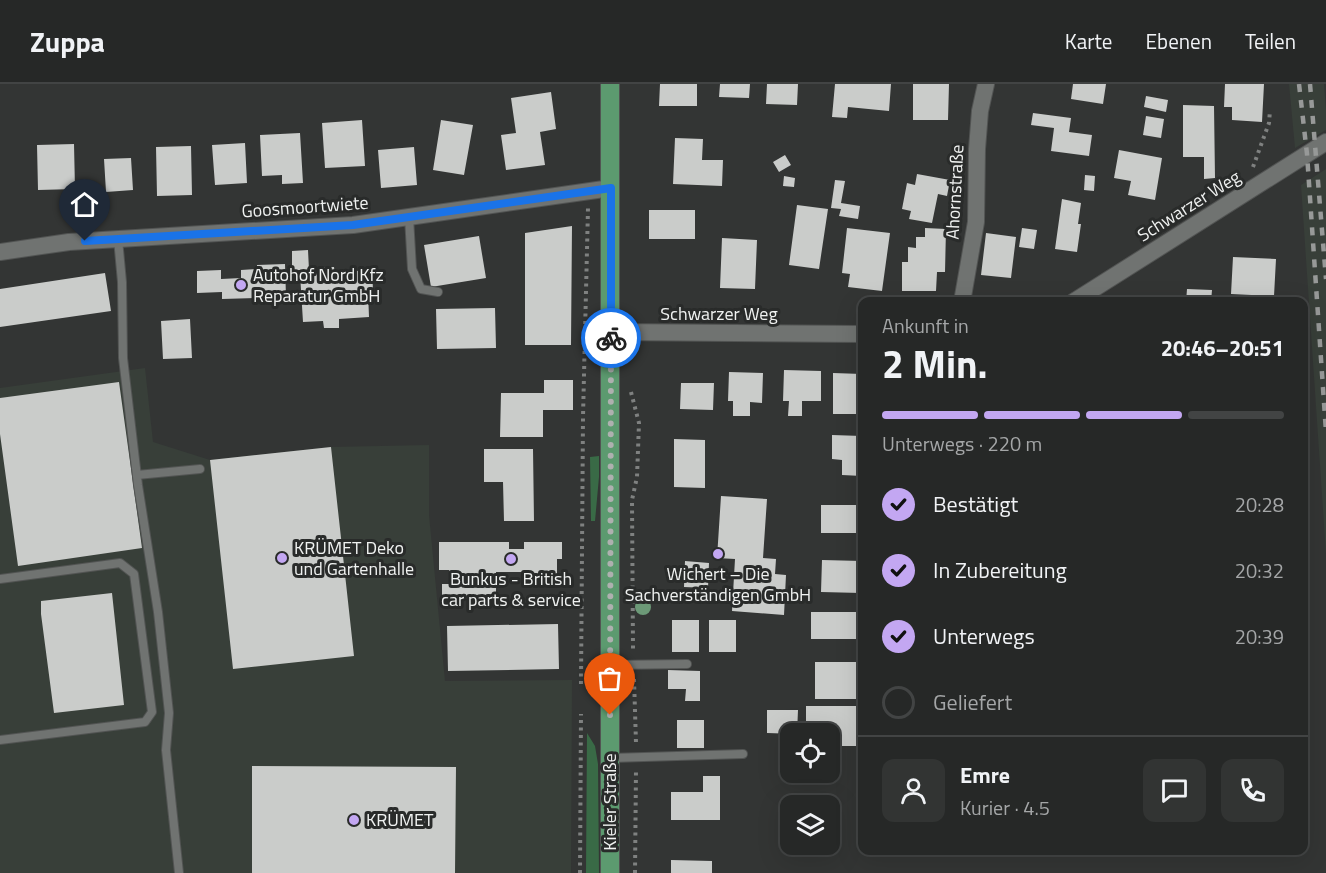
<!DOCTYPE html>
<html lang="de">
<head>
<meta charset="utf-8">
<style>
  body { margin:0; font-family:"Titillium Web",sans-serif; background:#323433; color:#f1f3f6; height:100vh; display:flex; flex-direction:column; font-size:22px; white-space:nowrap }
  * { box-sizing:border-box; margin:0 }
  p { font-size:20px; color:#a4a6a7 }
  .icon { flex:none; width:33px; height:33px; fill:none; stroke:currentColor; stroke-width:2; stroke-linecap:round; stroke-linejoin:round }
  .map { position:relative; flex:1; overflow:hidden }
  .sheet { position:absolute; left:858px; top:213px; width:450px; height:558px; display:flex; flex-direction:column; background:#262827; border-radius:12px; box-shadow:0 6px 24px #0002,0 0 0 2px #424444 }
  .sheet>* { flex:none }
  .tools { position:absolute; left:780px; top:639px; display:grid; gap:12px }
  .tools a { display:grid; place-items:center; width:60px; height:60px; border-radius:12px; background:#262827; box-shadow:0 6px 24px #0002,0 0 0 2px #424444; font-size:30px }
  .pin { position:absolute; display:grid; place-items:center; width:51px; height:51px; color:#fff; margin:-62px -26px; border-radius:50% 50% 50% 0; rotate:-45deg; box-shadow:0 0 6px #0007 }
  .pin .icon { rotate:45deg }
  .courier { position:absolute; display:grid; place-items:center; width:60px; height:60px; margin:-30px; border:4px solid #1a73e8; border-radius:50%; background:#fff; color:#222; box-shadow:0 2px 8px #0007 }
  .headline em { font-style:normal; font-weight:700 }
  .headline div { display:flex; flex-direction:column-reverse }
  .headline { display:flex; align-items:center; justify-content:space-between; height:102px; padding:0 24px }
  h1 { font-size:39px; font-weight:700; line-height:45px }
  .bar { display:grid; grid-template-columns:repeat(4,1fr); gap:9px 6px; align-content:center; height:72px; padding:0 24px }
  .bar i { height:8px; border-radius:4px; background:#424444 }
  .bar .selected { background:#c3a7f2 }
  .bar p { grid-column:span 4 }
  .line { display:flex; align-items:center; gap:15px; padding:0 24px; border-top:2px solid #424444 }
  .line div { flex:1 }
  .round { display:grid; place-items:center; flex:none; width:63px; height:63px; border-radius:12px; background:#323433 }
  ol { padding:0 24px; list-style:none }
  li { display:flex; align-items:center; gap:18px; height:66px }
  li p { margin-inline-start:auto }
  li .icon { padding:6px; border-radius:50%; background:#c3a7f2; color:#111; stroke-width:4 }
  li:last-child { color:#a4a6a7 }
  li i { width:33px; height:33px; border:3px solid #424444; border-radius:50% }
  header { display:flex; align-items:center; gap:36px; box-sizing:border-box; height:84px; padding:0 30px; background:#262827; border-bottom:2px solid #424444 }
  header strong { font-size:28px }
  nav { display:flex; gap:33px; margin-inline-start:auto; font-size:21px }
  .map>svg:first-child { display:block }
  .built { fill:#383f39 }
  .green { fill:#396a46 }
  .building { fill:#caccca }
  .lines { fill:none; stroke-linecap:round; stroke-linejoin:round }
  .lane-casing { stroke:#525453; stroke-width:10 }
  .street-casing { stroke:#525453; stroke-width:18 }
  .primary-casing { stroke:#525453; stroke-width:20 }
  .path { stroke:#7f8180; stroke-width:4; stroke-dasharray:3 4.5; stroke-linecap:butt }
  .lane { stroke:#707371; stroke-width:8 }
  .street { stroke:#707371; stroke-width:16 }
  .primary { stroke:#5c9a6f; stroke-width:18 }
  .rail { stroke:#979998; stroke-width:4.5; stroke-dasharray:8 8; stroke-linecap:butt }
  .tree { fill:#6c9977 }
  .done { stroke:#aeb0af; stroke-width:6; stroke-dasharray:0 10.8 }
  .route { stroke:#1a73e8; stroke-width:8 }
  .poi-dot { fill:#c3a7f2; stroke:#292b2a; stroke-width:2 }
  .labels { text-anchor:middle; stroke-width:6; stroke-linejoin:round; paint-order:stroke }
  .street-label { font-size:18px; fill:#f0f2f1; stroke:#292b2a }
  .poi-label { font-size:18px; fill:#f0f2f1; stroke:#292b2a; text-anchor:start }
</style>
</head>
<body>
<header>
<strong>Zuppa</strong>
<nav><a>Karte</a><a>Ebenen</a><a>Teilen</a></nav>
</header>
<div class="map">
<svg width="1326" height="789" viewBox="0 0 1326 789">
  <rect width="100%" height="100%" fill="#333534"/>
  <path class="built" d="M1289,0H1324L1326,26V46L1295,64Z
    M1326,85V470L1301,101Z
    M145,284L153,358L210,376L331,363L429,361V431L445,597L572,596L571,789H0V304Z"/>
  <path class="green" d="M1304,341L1310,456L1304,464Z
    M599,372V393L595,437H591L590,373Z
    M587,649L595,662L598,680L599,789H586Z"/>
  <path class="building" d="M660,0H697V22H659Z
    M720,0H750L749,14L719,13Z
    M767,0H798L797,21L766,20Z
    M835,0H891L889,27L848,23L847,34L832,33Z
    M913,0H949L948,36H913Z
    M1073,0H1106L1103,20L1071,15Z
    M1225,0H1264L1262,38L1232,36V23H1224Z
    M551,8L556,45L540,48L545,81L506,86L501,51L516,49L511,14Z
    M1146,12L1168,16L1166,28L1144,23Z
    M1183,21L1214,22L1215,94L1204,95V73H1183Z
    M1033,29L1071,34L1069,48L1092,51L1089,72L1051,67L1054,44L1031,41Z
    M1146,32L1164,35L1161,54L1143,51Z
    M362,36L365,82L325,84L322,39Z
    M441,36L473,41L464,91L433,86Z
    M300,49L303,99L282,100V91L262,92L260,51Z
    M675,54L703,55L702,76H723L722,102L673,100Z
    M245,59L247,99L215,101L212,61Z
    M74,60L75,105L38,106L37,61Z
    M191,62L192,111L157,112L156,63Z
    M414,63L417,101L381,104L378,66Z
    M1119,66L1162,74L1155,116L1128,111L1131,97L1114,94Z
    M785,71L791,81L779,88L773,78Z
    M131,74L133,106L106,108L104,75Z
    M917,90L950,96L947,112L938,110L932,139L909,135L911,127L902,125L907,99L915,101Z
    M1085,91L1095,92L1094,107L1084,106Z
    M784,92L795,94L794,103L783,102Z
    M835,96L845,97L841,119L860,122L858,135L839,132L841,125L831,124Z
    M1062,115L1081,119L1078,140H1081L1077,168L1055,165Z
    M797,121L828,125L819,185L789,181Z
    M649,126H695V155H649Z
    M572,142L571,261H525V149Z
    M847,144L890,149L882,207L848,203L850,190L842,189Z
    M925,144L946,145L945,188H937L936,207H902V178H908V163L916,164V153H925Z
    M1022,144L1037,146L1034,165L1019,163Z
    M986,149L1016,153L1011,194L981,191Z
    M479,152L486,194L431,203L424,161Z
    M722,154L757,156L755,205L720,204Z
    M308,166L309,186H292V167Z
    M1233,173L1276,175L1274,212L1231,210Z
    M285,180L286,213L222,215V208L197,209V187L221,186V195L241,194V186L257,185V181Z
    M321,183H334L335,193L355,192V187L372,186L373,206L368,207L369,233L339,235V244H324L323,237L303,238L300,190L322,189Z
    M105,189L111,227L0,243V205Z
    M1187,205L1212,206L1211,218H1186Z
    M495,224L496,264L437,265L436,225Z
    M190,235L192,274L163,275L161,237Z
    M784,286L821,287V317H802V332H788L789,317H783Z
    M729,288L763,289L762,319L750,318V332H733V317H728Z
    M833,289L862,290V312H856V330H833Z
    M544,296H573V326H543V353H500L501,309H544Z
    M119,298L142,464L18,482L0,350V314Z
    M681,299H714L713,326L680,325Z
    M832,351L862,352V392L842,391V376L832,375Z
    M674,355L705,356V404L674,403Z
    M331,363L354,572L233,585L210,376Z
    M484,365H533L534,437H504L503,398H484Z
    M721,412L767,415L763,474L776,475L775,490L786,491L784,531L732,527L735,475L717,474Z
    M821,421H862V449H821Z
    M439,458H509V465H524V458H562V475H557V493H524V488H496V515H442V500H449V486H439Z
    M822,476L862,477L861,509L821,508Z
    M685,477L709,479L708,504L684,503Z
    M112,509L124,621L54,629L41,530V517Z
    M811,528H862V555H811Z
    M672,536H699V568H672Z
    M709,536H736V568H709Z
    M558,540L559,585L448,587L447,542Z
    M815,578H861V615H815Z
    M668,586L700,587V617H685L686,605H668Z
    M806,622H859V662H830V650H806Z
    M767,626H798L797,650L767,649Z
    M677,636H704V664H677Z
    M252,682L456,683L455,789H252Z
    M703,692H720V736H671V708H703Z
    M671,776L712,777V789H671Z"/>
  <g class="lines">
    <defs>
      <path id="lane" d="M409,133L412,185L421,205L438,208
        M118,155L122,198L123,274L138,401L158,528L169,629L166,666L179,789
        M137,391L200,385
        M0,495L120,479L134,490L152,628L145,638L0,656
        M611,581L687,580
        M611,674L743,670"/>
      <path id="street" d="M0,168L69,158L353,141L611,104
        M962,218L976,138L977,65L980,27L986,0
        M1073,218L1326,58
        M611,248L862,250"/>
      <path id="primary" d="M610,789V0"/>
    </defs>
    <use href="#lane" class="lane-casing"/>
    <use href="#street" class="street-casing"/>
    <use href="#primary" class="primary-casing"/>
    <path class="path" d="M1253,83L1269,39L1270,26
      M631,308L639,339L637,393L632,416L633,566
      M634,595L636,659
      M581,600L583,333L588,124
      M580,789L581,630
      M635,789L636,685"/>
    <use href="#lane" class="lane"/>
    <use href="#street" class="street"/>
    <use href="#primary" class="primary"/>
    <path class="rail" d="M1299,0L1307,70L1326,348
      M1310,0L1326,195"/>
  </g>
  <circle class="tree" cx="643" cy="523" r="8"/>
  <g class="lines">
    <path class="done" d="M610,631L611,254"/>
    <path class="route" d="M85,157L353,141L611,104V254"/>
  </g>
  <g class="poi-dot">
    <circle cx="241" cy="201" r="6"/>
    <circle cx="718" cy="470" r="6"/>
    <circle cx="282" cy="474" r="6"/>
    <circle cx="511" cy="475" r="6"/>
    <circle cx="354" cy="736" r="6"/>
  </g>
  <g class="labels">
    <g class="street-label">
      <text transform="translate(955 108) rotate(-87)" y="6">Ahornstraße</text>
      <text transform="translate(1189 122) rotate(-32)" y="6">Schwarzer Weg</text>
      <text transform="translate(305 123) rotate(-4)" y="6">Goosmoortwiete</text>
      <text x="719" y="236">Schwarzer Weg</text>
      <text transform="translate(610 718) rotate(-90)" y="6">Kieler Straße</text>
    </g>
    <g class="poi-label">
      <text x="253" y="197">Autohof Nord Kfz<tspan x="253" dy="21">Reparatur GmbH</tspan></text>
      <text x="294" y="470">KRÜMET Deko<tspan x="294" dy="21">und Gartenhalle</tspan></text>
      <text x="718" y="496" text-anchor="middle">Wichert – Die<tspan x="718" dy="21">Sachverständigen GmbH</tspan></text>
      <text x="511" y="501" text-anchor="middle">Bunkus - British<tspan x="511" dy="21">car parts &amp; service</tspan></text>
      <text x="366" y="742">KRÜMET</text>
    </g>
  </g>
</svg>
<div class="tools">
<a><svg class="icon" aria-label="locate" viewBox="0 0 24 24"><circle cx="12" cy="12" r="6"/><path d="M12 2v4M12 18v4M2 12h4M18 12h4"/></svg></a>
<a><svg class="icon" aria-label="layers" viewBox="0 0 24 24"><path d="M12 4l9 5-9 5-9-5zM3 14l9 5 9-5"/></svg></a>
</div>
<div class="pin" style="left:610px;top:631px;background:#ea580c"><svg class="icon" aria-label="bag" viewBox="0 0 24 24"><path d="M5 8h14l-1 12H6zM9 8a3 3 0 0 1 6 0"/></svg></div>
<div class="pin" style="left:85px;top:157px;background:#1f2937"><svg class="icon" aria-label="home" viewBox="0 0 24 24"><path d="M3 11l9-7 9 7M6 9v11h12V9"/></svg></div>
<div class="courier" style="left:611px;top:254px"><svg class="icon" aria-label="bike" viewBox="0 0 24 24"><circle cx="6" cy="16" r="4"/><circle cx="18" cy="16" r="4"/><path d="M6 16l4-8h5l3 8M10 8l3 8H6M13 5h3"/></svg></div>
<section class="sheet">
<div class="headline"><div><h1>2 Min.</h1><p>Ankunft in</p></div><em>20:46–20:51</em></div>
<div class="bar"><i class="selected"></i><i class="selected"></i><i class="selected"></i><i></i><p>Unterwegs · 220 m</p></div>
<ol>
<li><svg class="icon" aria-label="check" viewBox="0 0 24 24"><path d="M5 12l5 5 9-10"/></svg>Bestätigt<p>20:28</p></li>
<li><svg class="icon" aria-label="check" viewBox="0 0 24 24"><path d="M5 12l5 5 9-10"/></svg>In Zubereitung<p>20:32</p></li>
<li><svg class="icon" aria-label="check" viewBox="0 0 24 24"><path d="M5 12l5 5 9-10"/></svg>Unterwegs<p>20:39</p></li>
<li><i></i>Geliefert</li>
</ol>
<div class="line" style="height:108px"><a class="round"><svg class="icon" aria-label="person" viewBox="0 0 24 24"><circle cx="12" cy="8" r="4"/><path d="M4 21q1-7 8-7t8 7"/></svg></a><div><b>Emre</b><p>Kurier · 4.5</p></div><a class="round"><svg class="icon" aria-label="chat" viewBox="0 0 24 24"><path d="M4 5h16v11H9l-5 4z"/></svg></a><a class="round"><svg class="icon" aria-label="phone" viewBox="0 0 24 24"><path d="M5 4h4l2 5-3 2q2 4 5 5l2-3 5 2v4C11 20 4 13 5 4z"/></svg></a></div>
</section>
</div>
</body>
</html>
